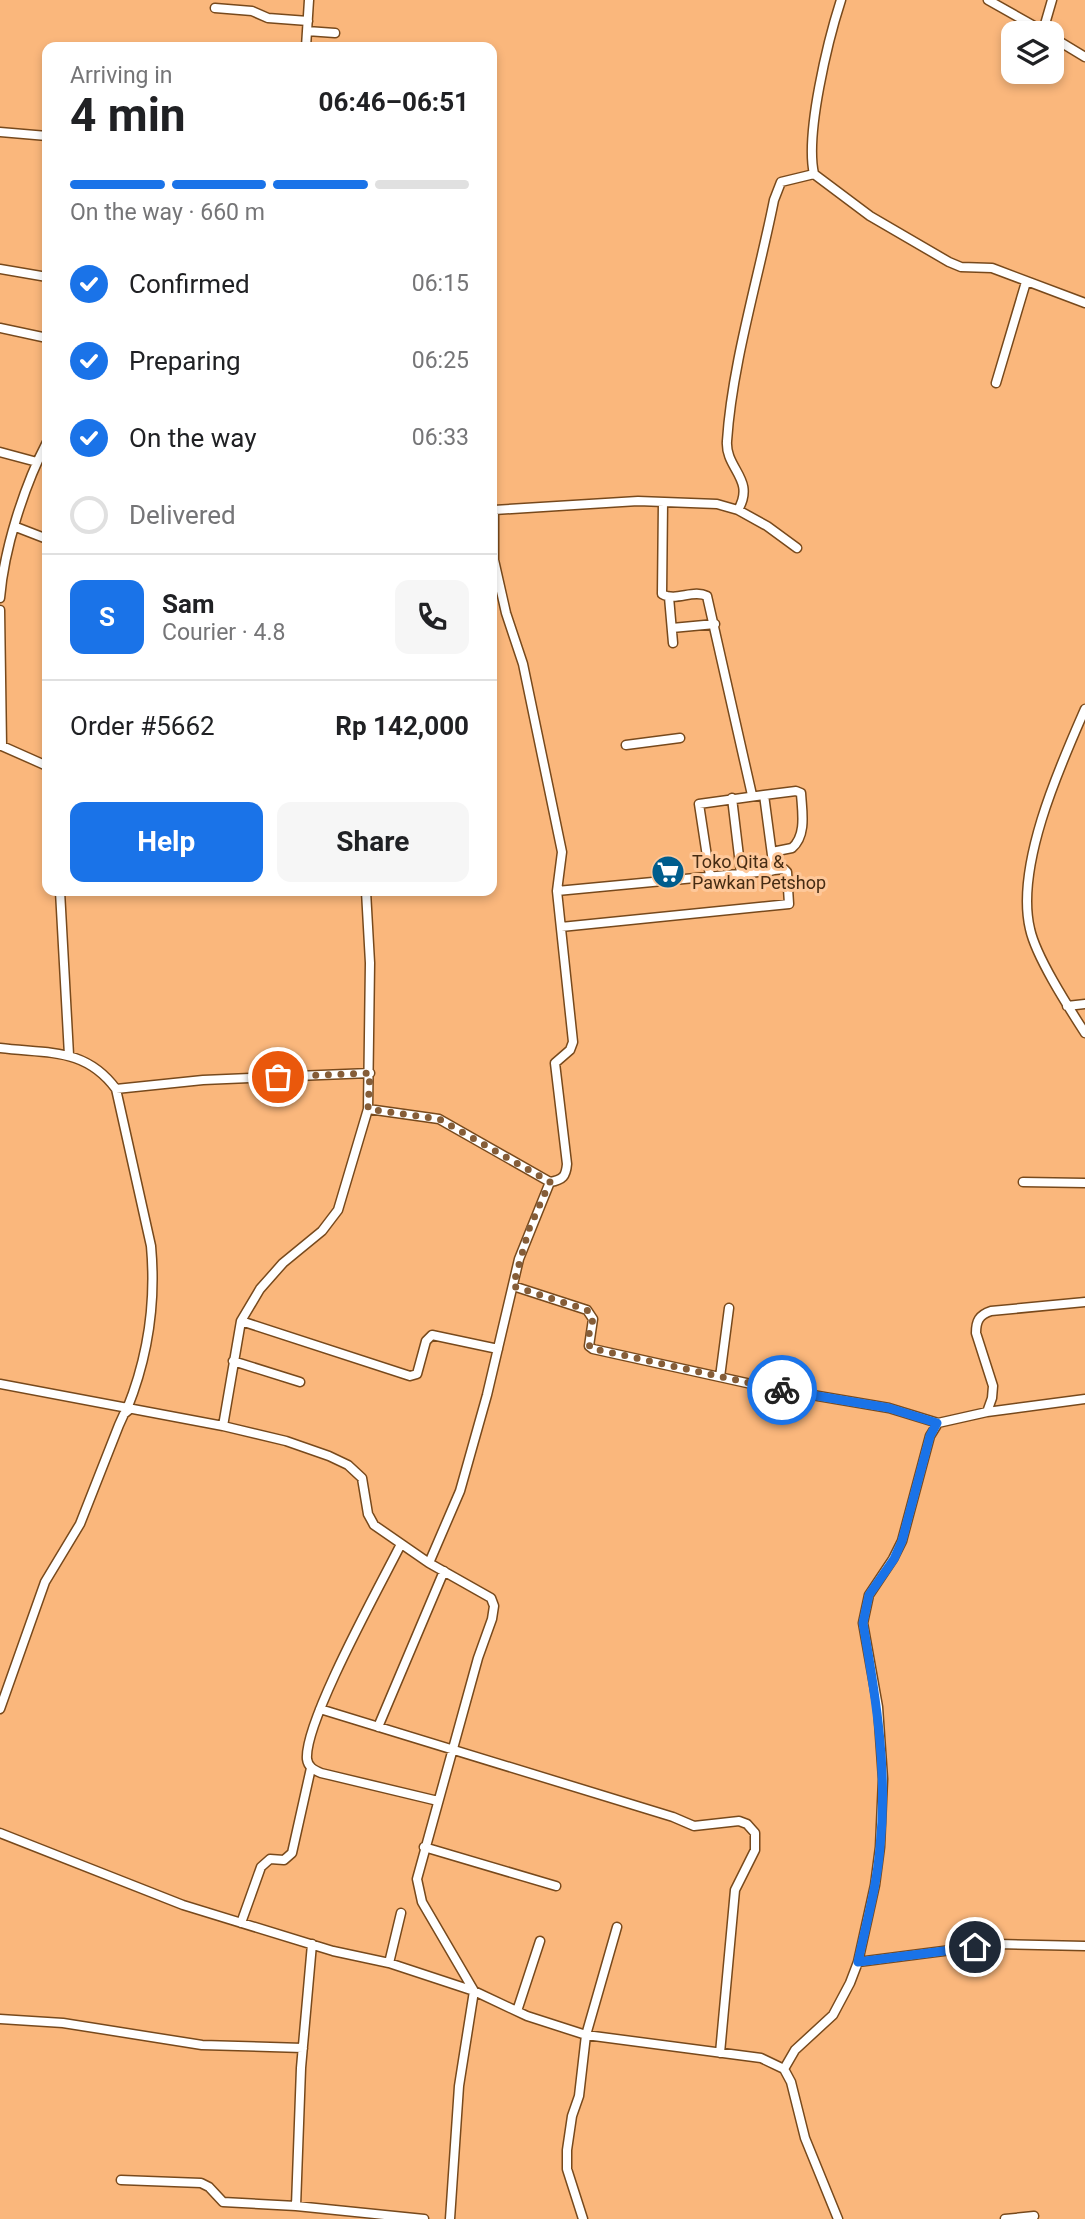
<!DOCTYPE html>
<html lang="en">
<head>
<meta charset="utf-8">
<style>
  body { margin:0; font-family:Roboto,sans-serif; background:#f6f6f6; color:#202124; height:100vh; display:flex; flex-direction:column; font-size:26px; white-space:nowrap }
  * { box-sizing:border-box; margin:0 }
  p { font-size:23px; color:#757577 }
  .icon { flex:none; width:38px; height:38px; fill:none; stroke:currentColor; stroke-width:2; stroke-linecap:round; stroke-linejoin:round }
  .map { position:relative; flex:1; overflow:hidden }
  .details { position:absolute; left:42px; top:42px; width:455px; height:854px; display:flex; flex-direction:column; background:#fff; border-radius:14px; box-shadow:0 4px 10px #0003 }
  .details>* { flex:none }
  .fabs { position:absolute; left:1001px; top:21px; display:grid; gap:14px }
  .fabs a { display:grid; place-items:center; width:63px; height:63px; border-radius:14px; background:#fff; box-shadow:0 4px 10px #0003; font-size:35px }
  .pin { position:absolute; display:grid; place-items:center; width:60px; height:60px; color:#fff; margin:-30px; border:4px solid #fff; border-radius:50%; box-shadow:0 2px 7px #0007 }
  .courier { position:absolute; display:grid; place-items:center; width:70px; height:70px; margin:-35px; border:5px solid #1a73e8; border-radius:50%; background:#fff; color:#222; box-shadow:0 2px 9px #0007 }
  .summary em { font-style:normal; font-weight:700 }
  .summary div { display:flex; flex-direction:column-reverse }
  .summary { display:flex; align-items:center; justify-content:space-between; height:119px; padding:0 28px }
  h1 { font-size:46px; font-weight:700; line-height:52px }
  .bar { display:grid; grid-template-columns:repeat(4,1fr); gap:10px 7px; align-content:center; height:84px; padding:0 28px }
  .bar i { height:9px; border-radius:5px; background:#e0e0e0 }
  .bar .selected { background:#1a73e8 }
  .bar p { grid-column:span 4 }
  .line { display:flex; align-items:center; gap:18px; padding:0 28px; border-top:2px solid #e0e0e0 }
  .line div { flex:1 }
  .round { display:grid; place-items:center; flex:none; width:74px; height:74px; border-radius:14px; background:#f6f6f6 }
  ol { padding:0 28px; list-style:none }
  li { display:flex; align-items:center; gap:21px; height:77px }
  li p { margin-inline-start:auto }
  li .icon { padding:7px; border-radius:50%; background:#1a73e8; color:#fff; stroke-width:4 }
  li:last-child { color:#757577 }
  li i { width:38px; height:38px; border:4px solid #e0e0e0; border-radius:50% }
  .action { display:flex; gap:14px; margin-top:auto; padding:14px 28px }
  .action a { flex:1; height:80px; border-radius:14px; background:#1a73e8; color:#fff; font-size:28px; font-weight:700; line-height:80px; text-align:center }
  .action a+a { background:#f6f6f6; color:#202124 }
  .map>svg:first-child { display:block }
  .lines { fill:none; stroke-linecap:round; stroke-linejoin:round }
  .minor-casing { stroke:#77491c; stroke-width:11 }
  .minor { stroke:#fff; stroke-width:8 }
  .done { stroke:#855d38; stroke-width:7; stroke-dasharray:0 12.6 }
  .route { stroke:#1a73e8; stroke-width:9 }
  .labels { text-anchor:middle; stroke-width:6; stroke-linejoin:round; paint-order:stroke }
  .poi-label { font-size:18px; fill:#462c13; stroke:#fec89a; text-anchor:start }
</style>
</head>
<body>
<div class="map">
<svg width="1085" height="2219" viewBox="0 0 1085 2219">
  <rect width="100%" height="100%" fill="#fab77c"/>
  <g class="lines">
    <defs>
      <path id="minor" d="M841,0C828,40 805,134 814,174L870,216L949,262L961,267L992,268L1085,303
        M988,0L1043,31
        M215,8L252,11L268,18L308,21
        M307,31L335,33
        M1045,33L1043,31L1052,0
        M1052,37L1085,57
        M306,47L309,0
        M0,132L47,136
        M0,269L47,277
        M0,328L47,338
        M996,383L1026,282
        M0,452L37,462
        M663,502L662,594C676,602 693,589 707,596L752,795
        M492,510H494V560L506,613L523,664L562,852L557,891L573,1042L570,1050L555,1063L567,1164C566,1176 563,1180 550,1182
        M494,510L638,501L717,504L738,510L767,526L797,548
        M738,510C756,479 725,469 727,441C732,364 759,276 774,200L781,182L814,174
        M16,527L47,539
        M669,597L673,643
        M0,598C4,549 24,486 47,442
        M0,610L2,746H0
        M672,628L715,624
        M1085,709C1060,766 1015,866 1030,929C1036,957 1069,1008 1085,1033
        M626,745L680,738
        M2,746L47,766
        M764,795L796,791L801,793C802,811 807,835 792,848L772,852
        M732,798L741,873
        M60,891L69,1055
        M557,891L770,871L774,870L764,795L699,804L710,876
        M561,927L789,904L787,872L784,869L774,870
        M1067,1006L1085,1004
        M0,1048C47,1054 85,1047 116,1089L151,1246C156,1301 148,1357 127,1409
        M116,1089L203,1080L370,1073
        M368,1109L439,1119L550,1182L519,1259L487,1395L460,1491L429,1563
        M1023,1182L1085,1183
        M513,1286L587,1310L593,1319L589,1346L593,1349L765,1387L889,1408L938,1423L987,1412L1085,1399
        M241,1321L410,1376L417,1374L426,1341L432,1335L498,1349
        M233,1361L300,1382
        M720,1377L729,1308
        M0,1384L223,1426L286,1441L329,1456L348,1465L362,1478L368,1514L374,1525L429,1563L491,1598L494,1606L492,1619L478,1658L417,1879L422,1902L474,1991L459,2086L450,2219
        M987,1412L992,1398L993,1386L976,1333C976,1321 979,1315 991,1311L1085,1302
        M223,1426L241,1321L260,1289L283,1263L322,1231L338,1210L368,1109L370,963L366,891
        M401,1544C381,1584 304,1722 307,1759C308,1767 314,1770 321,1773L438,1801
        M0,1709L45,1582L80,1524L119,1425L124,1414L130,1409
        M320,1709L673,1817L694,1826L739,1821L747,1824L755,1833V1850L735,1890L720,2053
        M378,1727L444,1571
        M0,1833L183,1905L333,1951L389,1963L474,1991L527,2016L586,2035L761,2058L784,2069L791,2082L805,2138L838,2219
        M424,1847L556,1886
        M241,1923L261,1867L270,1859L284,1860L292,1853L311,1768
        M858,1962L998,1944L1085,1946
        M389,1963L401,1913
        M517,2011L540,1941
        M0,2019L63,2023L202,2045L303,2048
        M784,2069L795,2050L833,2015L850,1983L858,1962L875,1885L880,1847L883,1779L878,1707L863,1623L869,1595L893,1559L902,1541L930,1436L938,1423
        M121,2180L201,2183L209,2187L223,2202L296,2206L424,2219
        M296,2206L301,2068L312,1944
        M583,2219L567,2169V2150L572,2116L579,2096L586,2035L617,1927
        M1005,2219L1034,2216"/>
    </defs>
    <use href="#minor" class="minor-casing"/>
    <use href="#minor" class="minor"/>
  </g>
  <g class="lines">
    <path class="done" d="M278,1077L370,1073L368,1109L439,1119L550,1182L529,1229L513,1286L587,1310L593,1319L588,1338L590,1348L782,1390"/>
    <path class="route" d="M782,1390L889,1408L937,1423L930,1436L902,1541L894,1559L869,1595L863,1623C876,1698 888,1771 880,1847C877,1886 866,1924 858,1962L975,1947"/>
  </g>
  <defs>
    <symbol id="supermarket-disc" viewBox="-11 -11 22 22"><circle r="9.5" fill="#005d8d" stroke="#fec89a"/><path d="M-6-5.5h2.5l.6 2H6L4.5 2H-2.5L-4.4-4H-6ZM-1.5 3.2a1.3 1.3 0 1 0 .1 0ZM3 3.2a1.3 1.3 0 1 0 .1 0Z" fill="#fff"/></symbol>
  </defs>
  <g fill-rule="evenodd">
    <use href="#supermarket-disc" x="649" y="853" width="38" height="38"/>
  </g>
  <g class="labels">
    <g class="poi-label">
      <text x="692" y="868">Toko Qita &amp;<tspan x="692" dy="21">Pawkan Petshop</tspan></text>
    </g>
  </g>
</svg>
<div class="fabs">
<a><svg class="icon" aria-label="layers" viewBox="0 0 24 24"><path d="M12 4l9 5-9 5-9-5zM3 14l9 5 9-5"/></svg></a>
</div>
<div class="pin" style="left:278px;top:1077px;background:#ea580c"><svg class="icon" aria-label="bag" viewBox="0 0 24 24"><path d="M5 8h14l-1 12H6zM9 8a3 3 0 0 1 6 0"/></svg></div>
<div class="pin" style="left:975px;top:1947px;background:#1f2937"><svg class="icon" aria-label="home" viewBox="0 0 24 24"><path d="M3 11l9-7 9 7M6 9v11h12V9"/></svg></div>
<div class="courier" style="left:782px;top:1390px"><svg class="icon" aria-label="bike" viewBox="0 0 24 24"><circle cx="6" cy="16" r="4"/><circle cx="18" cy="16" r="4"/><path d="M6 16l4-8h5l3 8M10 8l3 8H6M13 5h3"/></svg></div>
<section class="details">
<div class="summary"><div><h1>4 min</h1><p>Arriving in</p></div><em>06:46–06:51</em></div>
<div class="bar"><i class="selected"></i><i class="selected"></i><i class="selected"></i><i></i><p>On the way · 660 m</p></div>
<ol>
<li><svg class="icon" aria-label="check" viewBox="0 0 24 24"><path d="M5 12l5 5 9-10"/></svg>Confirmed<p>06:15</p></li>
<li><svg class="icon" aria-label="check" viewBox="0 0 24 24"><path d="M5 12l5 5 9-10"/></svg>Preparing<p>06:25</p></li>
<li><svg class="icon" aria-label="check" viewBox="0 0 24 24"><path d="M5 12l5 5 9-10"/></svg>On the way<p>06:33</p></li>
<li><i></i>Delivered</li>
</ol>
<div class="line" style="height:126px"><b class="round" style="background:#1a73e8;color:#fff">S</b><div><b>Sam</b><p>Courier · 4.8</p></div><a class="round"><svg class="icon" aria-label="phone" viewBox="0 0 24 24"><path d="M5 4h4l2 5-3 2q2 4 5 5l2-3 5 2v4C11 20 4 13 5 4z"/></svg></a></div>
<div class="line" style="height:91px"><div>Order #5662</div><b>Rp 142,000</b></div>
<div class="action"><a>Help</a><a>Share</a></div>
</section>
</div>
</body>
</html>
